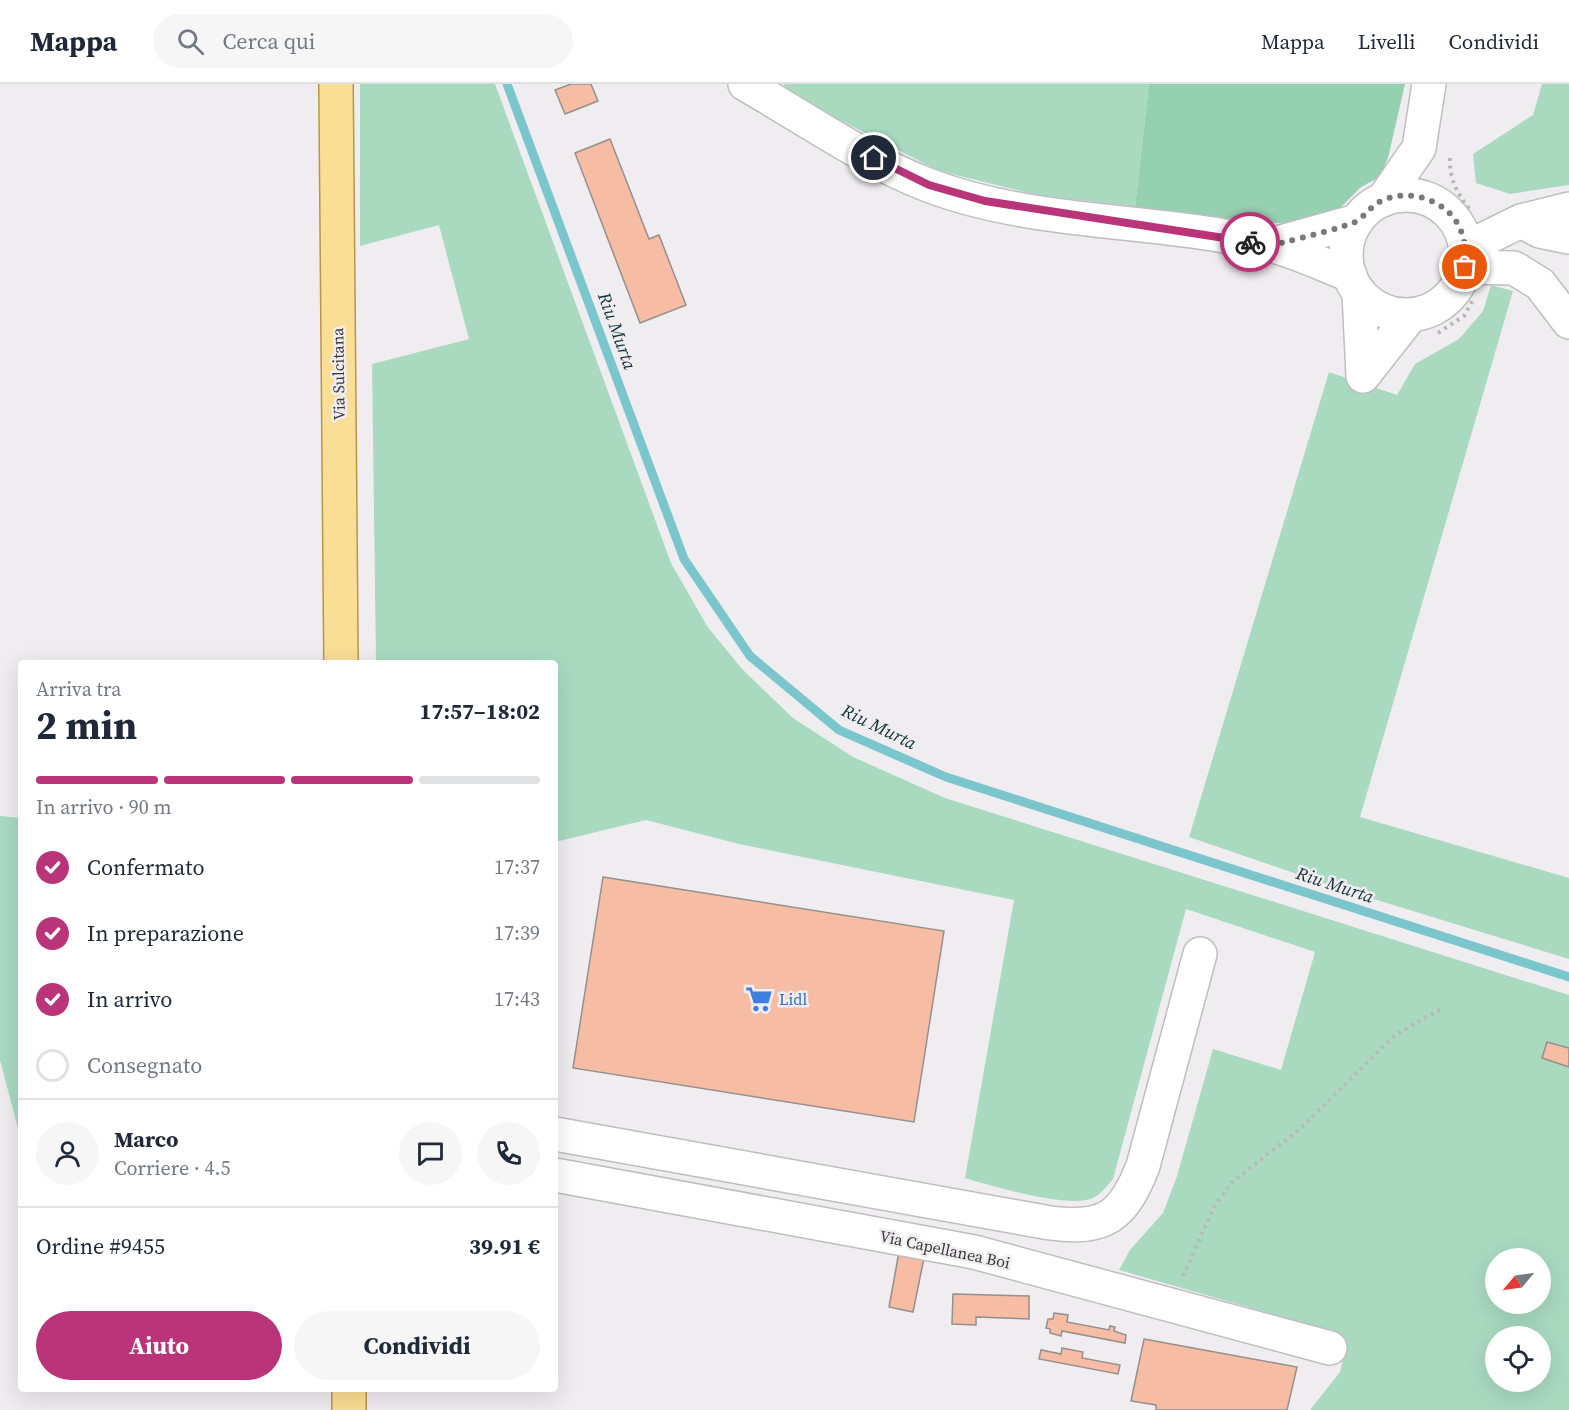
<!DOCTYPE html>
<html lang="it">
<head>
<meta charset="utf-8">
<style>
  body { margin:0; font-family:"Source Serif 4",serif; background:#f6f6f7; color:#1f2937; height:100vh; display:flex; flex-direction:column; font-size:22px; white-space:nowrap }
  * { box-sizing:border-box; margin:0 }
  p { font-size:20px; color:#747a83 }
  .icon { flex:none; width:33px; height:33px; fill:none; stroke:currentColor; stroke-width:2; stroke-linecap:round; stroke-linejoin:round }
  .map { position:relative; flex:1; overflow:hidden }
  .details { position:absolute; left:18px; top:576px; width:540px; height:732px; display:flex; flex-direction:column; background:#fff; border-radius:6px; box-shadow:0 6px 24px #0002 }
  .details>* { flex:none }
  .needle { width:39px; rotate:241deg }
  .tools { position:absolute; left:1485px; top:1164px; display:grid; gap:12px }
  .tools a { display:grid; place-items:center; width:66px; height:66px; border-radius:50%; background:#fff; box-shadow:0 6px 24px #0002; font-size:30px }
  .pin { position:absolute; display:grid; place-items:center; width:51px; height:51px; color:#fff; margin:-26px; border:3px solid #fff; border-radius:50%; box-shadow:0 2px 6px #0007 }
  .courier { position:absolute; display:grid; place-items:center; width:60px; height:60px; margin:-30px; border:4px solid #b93479; border-radius:50%; background:#fff; color:#222; box-shadow:0 2px 8px #0007 }
  .summary em { font-style:normal; font-weight:700 }
  .summary div { display:flex; flex-direction:column-reverse }
  .summary { display:flex; align-items:center; justify-content:space-between; height:102px; padding:0 18px }
  h1 { font-size:39px; font-weight:700; line-height:45px }
  .bar { display:grid; grid-template-columns:repeat(4,1fr); gap:9px 6px; align-content:center; height:72px; padding:0 18px }
  .bar i { height:8px; border-radius:4px; background:#e0e1e3 }
  .bar .selected { background:#b93479 }
  .bar p { grid-column:span 4 }
  .line { display:flex; align-items:center; gap:15px; padding:0 18px; border-top:2px solid #e0e1e3 }
  .line div { flex:1 }
  .round { display:grid; place-items:center; flex:none; width:63px; height:63px; border-radius:32px; background:#f6f6f7 }
  ol { padding:0 18px; list-style:none }
  li { display:flex; align-items:center; gap:18px; height:66px }
  li p { margin-inline-start:auto }
  li .icon { padding:6px; border-radius:50%; background:#b93479; color:#fff; stroke-width:4 }
  li:last-child { color:#747a83 }
  li i { width:33px; height:33px; border:3px solid #e0e1e3; border-radius:50% }
  .cta { display:flex; gap:12px; margin-top:auto; padding:12px 18px }
  .cta a { flex:1; height:69px; border-radius:36px; background:#b93479; color:#fff; font-size:24px; font-weight:700; line-height:69px; text-align:center }
  .cta a+a { background:#f6f6f7; color:#1f2937 }
  header { display:flex; align-items:center; gap:36px; box-sizing:border-box; height:84px; padding:0 30px; background:#fff; border-bottom:2px solid #e0e1e3 }
  header strong { font-size:28px }
  nav { display:flex; gap:33px; margin-inline-start:auto; font-size:21px }
  .search { width:420px; height:54px; background:#f6f6f7; display:flex; align-items:center; gap:15px; box-sizing:border-box; padding:0 21px; border-radius:33px; color:#747a83; font-size:22px }
  .map>svg:first-child { display:block }
  .green { fill:#a9dac0; fill-rule:evenodd }
  .forest { fill:#95d0b1 }
  .lines { fill:none; stroke-linecap:round; stroke-linejoin:round }
  .stream { stroke:#7bc6cd; stroke-width:9 }
  .building { fill:#f6bca4; stroke:#95908e; stroke-width:1.5 }
  .minor-casing { stroke:#c0bdc1; stroke-width:36 }
  .major-casing { stroke:#b69647; stroke-width:36 }
  .path { stroke:#b9b7ba; stroke-width:4; stroke-dasharray:3 4.5; stroke-linecap:butt }
  .minor { stroke:#fff; stroke-width:33 }
  .major { stroke:#fbde95; stroke-width:33 }
  .done { stroke:#7a787a; stroke-width:6; stroke-dasharray:0 10.8 }
  .route { stroke:#b93479; stroke-width:8 }
  .labels { text-anchor:middle; stroke-width:5; stroke-linejoin:round; paint-order:stroke }
  .street-label { font-size:16px; fill:#3a393a; stroke:#f0edf1 }
  .shop-label { font-size:16px; fill:#366cbe; stroke:#f0edf1; text-anchor:start }
  .water-label { font-size:18px; font-style:italic; fill:#113639; stroke:#f0edf1 }
</style>
</head>
<body>
<header>
<strong>Mappa</strong>
<div class="search"><svg class="icon" aria-label="search" viewBox="0 0 24 24"><circle cx="10" cy="10" r="6"/><path d="M15 15l6 6"/></svg>Cerca qui</div>
<nav><a>Mappa</a><a>Livelli</a><a>Condividi</a></nav>
</header>
<div class="map">
<svg width="1569" height="1326" viewBox="0 0 1569 1326">
  <rect width="100%" height="100%" fill="#f0edf1"/>
  <path class="green" d="M360,0H495L671,479L707,542L742,585L793,634L853,673L945,714L1569,911V1326H1310L1340,1288L1347,1257L1296,1237L1119,1186L1130,1166L1163,1129L1177,1092L1213,965L1281,986L1315,868L1186,825L1113,1095C1107,1102 1101,1110 1093,1114C1070,1125 991,1102 965,1094L1014,816L739,760L646,736L555,758V579H376L372,280L469,255L439,141L360,162ZM1496,1174H1540V1220H1496ZM1496,1252H1540V1298H1496Z
    M783,0H1149L1135,123L1038,111L939,87L795,13Z
    M1542,0H1569V101L1510,110L1476,99L1473,70L1533,31Z
    M1491,201L1513,207L1360,733L1569,794V875L1341,805L1189,753L1329,288L1397,311L1415,280L1459,255L1483,227Z
    M0,732L21,734V1056L0,976Z"/>
  <path class="forest" d="M1149,0H1405L1388,74L1380,93L1361,103L1334,130L1315,138L1267,139L1135,123Z"/>
  <g class="lines">
    <path class="stream" d="M507,0L684,475L750,572L839,646L946,693L1569,893"/>
  </g>
  <path class="building" d="M571,0H591L598,17L565,30L555,6Z
    M610,55L649,155L659,151L686,221L640,239L575,69Z
    M603,793L944,847L914,1038L573,984Z
    M1547,958L1569,964V983L1542,974Z
    M899,1168L924,1174L913,1228L889,1223Z
    M953,1210L1029,1212V1235L976,1233V1241L952,1240Z
    M1054,1229L1068,1231L1067,1238L1109,1246L1110,1242L1115,1243L1114,1247L1126,1251L1125,1259L1062,1247L1061,1252L1050,1249V1245L1046,1244L1048,1235H1053Z
    M1144,1255L1297,1283L1287,1326H1156V1321L1131,1317Z
    M1062,1264L1083,1268L1082,1274L1120,1281L1118,1290L1039,1275L1041,1266L1061,1270Z"/>
  <g class="lines">
    <defs>
      <path id="minor" d="M745,0C803,33 867,78 928,101C1035,142 1158,134 1269,161C1296,167 1323,181 1350,191
        M1346 171a60 60 0 1 1 120 0a60 60 0 1 1-120 0Z
        M1383,116L1419,64L1429,0
        M1521,137L1540,147L1569,153
        M1270,161L1357,137
        M1466,164L1521,137L1569,125
        M1465,183L1514,184L1540,200L1569,238
        M1359,208L1363,292
        M1363,292L1411,231
        M555,1050L1050,1139C1105,1146 1123,1133 1143,1082L1200,870
        M555,1091L974,1168L1330,1264"/>
      <path id="major" d="M336,0L341,579
        M349,1305V1326"/>
    </defs>
    <use href="#minor" class="minor-casing"/>
    <use href="#major" class="major-casing"/>
    <path class="path" d="M1450,74C1449,95 1457,109 1470,126
      M1438,249L1464,232L1474,214
      M1183,1192L1214,1123L1232,1098L1300,1045L1395,951L1443,924"/>
    <use href="#minor" class="minor"/>
    <use href="#major" class="major"/>
  </g>
  <g class="lines">
    <path class="done" d="M1250,158C1256,159 1263,161 1268,161C1278,161 1349,142 1357,137C1366,131 1371,122 1381,117C1410,103 1450,117 1461,147C1466,160 1466,171 1465,183"/>
    <path class="route" d="M874,74L929,101L985,117L1250,158"/>
  </g>
  <defs>
    <symbol id="supermarket-bare" viewBox="-9 -9 18 18"><path d="M-6-5.5h2.5l.6 2H6L4.5 2H-2.5L-4.4-4H-6ZM-1.5 3.2a1.3 1.3 0 1 0 .1 0ZM3 3.2a1.3 1.3 0 1 0 .1 0Z" fill="#3f7fe0" stroke="#f0edf1" stroke-width="2.5" paint-order="stroke"/></symbol>
  </defs>
  <g fill-rule="evenodd">
    <use href="#supermarket-bare" x="740" y="896" width="38" height="38"/>
  </g>
  <g class="labels">
    <g class="street-label">
      <text transform="translate(338 290) rotate(-91)" y="6">Via Sulcitana</text>
      <text transform="translate(945 1165) rotate(12)" y="6">Via Capellanea Boi</text>
    </g>
    <g class="shop-label">
      <text x="779" y="921">Lidl</text>
    </g>
    <g class="water-label">
      <text transform="translate(617 247) rotate(70)" y="6">Riu Murta</text>
      <text transform="translate(879 643) rotate(26)" y="6">Riu Murta</text>
      <text transform="translate(1335 801) rotate(18)" y="6">Riu Murta</text>
    </g>
  </g>
</svg>
<div class="tools">
<a><svg class="needle" viewBox="-14 -14 28 28"><path d="M0-13l5 13h-10z" fill="#e53935"/><path d="M0 13l5-13h-10z" fill="#747a83"/></svg></a>
<a><svg class="icon" aria-label="locate" viewBox="0 0 24 24"><circle cx="12" cy="12" r="6"/><path d="M12 2v4M12 18v4M2 12h4M18 12h4"/></svg></a>
</div>
<div class="pin" style="left:1465px;top:183px;background:#ea580c"><svg class="icon" aria-label="bag" viewBox="0 0 24 24"><path d="M5 8h14l-1 12H6zM9 8a3 3 0 0 1 6 0"/></svg></div>
<div class="pin" style="left:874px;top:74px;background:#1f2937"><svg class="icon" aria-label="home" viewBox="0 0 24 24"><path d="M3 11l9-7 9 7M6 9v11h12V9"/></svg></div>
<div class="courier" style="left:1250px;top:158px"><svg class="icon" aria-label="bike" viewBox="0 0 24 24"><circle cx="6" cy="16" r="4"/><circle cx="18" cy="16" r="4"/><path d="M6 16l4-8h5l3 8M10 8l3 8H6M13 5h3"/></svg></div>
<section class="details">
<div class="summary"><div><h1>2 min</h1><p>Arriva tra</p></div><em>17:57–18:02</em></div>
<div class="bar"><i class="selected"></i><i class="selected"></i><i class="selected"></i><i></i><p>In arrivo · 90 m</p></div>
<ol>
<li><svg class="icon" aria-label="check" viewBox="0 0 24 24"><path d="M5 12l5 5 9-10"/></svg>Confermato<p>17:37</p></li>
<li><svg class="icon" aria-label="check" viewBox="0 0 24 24"><path d="M5 12l5 5 9-10"/></svg>In preparazione<p>17:39</p></li>
<li><svg class="icon" aria-label="check" viewBox="0 0 24 24"><path d="M5 12l5 5 9-10"/></svg>In arrivo<p>17:43</p></li>
<li><i></i>Consegnato</li>
</ol>
<div class="line" style="height:108px"><a class="round"><svg class="icon" aria-label="person" viewBox="0 0 24 24"><circle cx="12" cy="8" r="4"/><path d="M4 21q1-7 8-7t8 7"/></svg></a><div><b>Marco</b><p>Corriere · 4.5</p></div><a class="round"><svg class="icon" aria-label="chat" viewBox="0 0 24 24"><path d="M4 5h16v11H9l-5 4z"/></svg></a><a class="round"><svg class="icon" aria-label="phone" viewBox="0 0 24 24"><path d="M5 4h4l2 5-3 2q2 4 5 5l2-3 5 2v4C11 20 4 13 5 4z"/></svg></a></div>
<div class="line" style="height:78px"><div>Ordine #9455</div><b>39.91 €</b></div>
<div class="cta"><a>Aiuto</a><a>Condividi</a></div>
</section>
</div>
</body>
</html>
